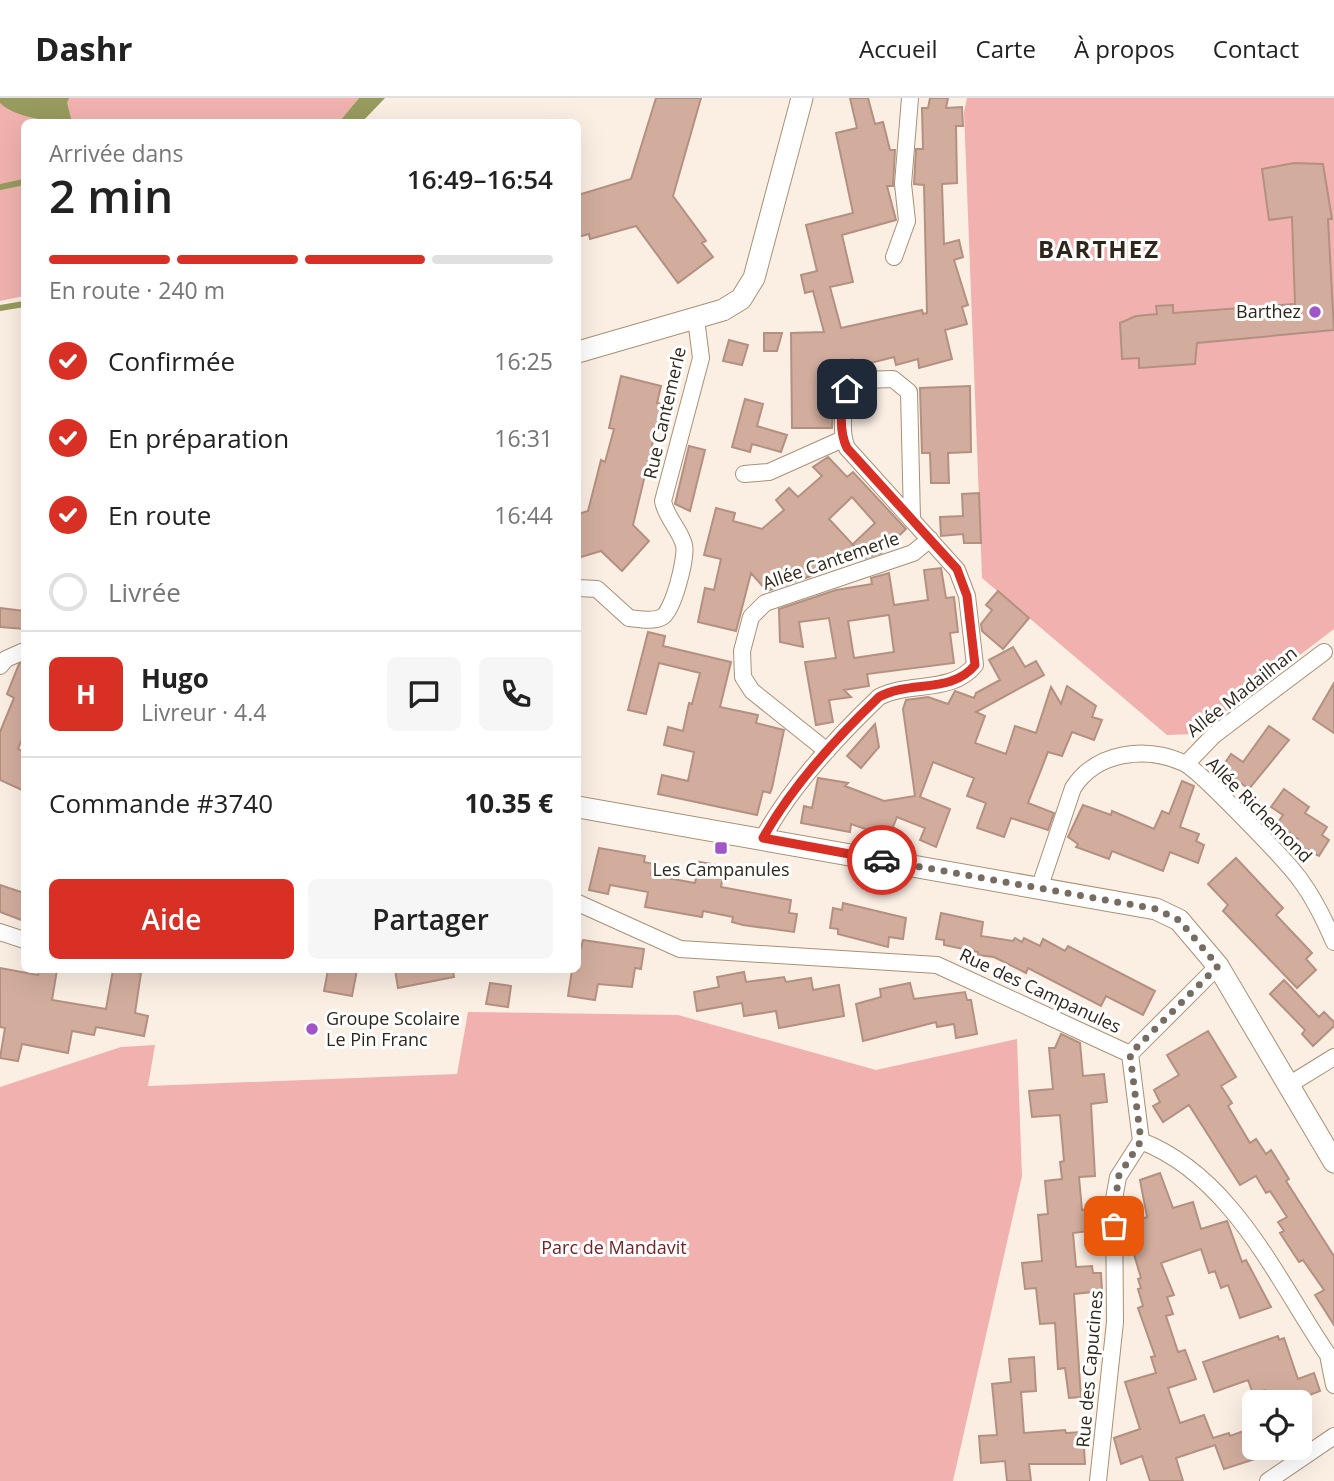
<!DOCTYPE html>
<html lang="fr">
<head>
<meta charset="utf-8">
<style>
  body { margin:0; font-family:"Open Sans",sans-serif; background:#f6f6f6; color:#222; height:100vh; display:flex; flex-direction:column; font-size:26px; white-space:nowrap }
  * { box-sizing:border-box; margin:0 }
  p { font-size:23px; color:#767676 }
  .icon { flex:none; width:38px; height:38px; fill:none; stroke:currentColor; stroke-width:2; stroke-linecap:round; stroke-linejoin:round }
  .map { position:relative; flex:1; overflow:hidden }
  .panel { position:absolute; left:21px; top:21px; width:560px; height:854px; display:flex; flex-direction:column; background:#fff; border-radius:10px; box-shadow:0 7px 28px #0002 }
  .panel>* { flex:none }
  .buttons { position:absolute; left:1242px; top:1292px; display:grid; gap:14px }
  .buttons a { display:grid; place-items:center; width:70px; height:70px; border-radius:10px; background:#fff; box-shadow:0 7px 28px #0002; font-size:35px }
  .pin { position:absolute; display:grid; place-items:center; width:60px; height:60px; color:#fff; margin:-30px; border-radius:14px; box-shadow:0 4px 10px #0006 }
  .courier { position:absolute; display:grid; place-items:center; width:70px; height:70px; margin:-35px; border:5px solid #d93025; border-radius:50%; background:#fff; color:#222; box-shadow:0 2px 9px #0007 }
  .head em { font-style:normal; font-weight:600 }
  .head div { display:flex; flex-direction:column-reverse }
  .head { display:flex; align-items:center; justify-content:space-between; height:119px; padding:0 28px }
  h1 { font-size:46px; font-weight:600; line-height:52px }
  .bar { display:grid; grid-template-columns:repeat(4,1fr); gap:10px 7px; align-content:center; height:84px; padding:0 28px }
  .bar i { height:9px; border-radius:5px; background:#e0e0e0 }
  .bar .current { background:#d93025 }
  .bar p { grid-column:span 4 }
  .line { display:flex; align-items:center; gap:18px; padding:0 28px; border-top:2px solid #e0e0e0 }
  .line div { flex:1 }
  .round { display:grid; place-items:center; flex:none; width:74px; height:74px; border-radius:10px; background:#f6f6f6 }
  ol { padding:0 28px; list-style:none }
  li { display:flex; align-items:center; gap:21px; height:77px }
  li p { margin-inline-start:auto }
  li .icon { padding:7px; border-radius:50%; background:#d93025; color:#fff; stroke-width:4 }
  li:last-child { color:#767676 }
  li i { width:38px; height:38px; border:4px solid #e0e0e0; border-radius:50% }
  .action { display:flex; gap:14px; margin-top:auto; padding:14px 28px }
  .action a { flex:1; height:80px; border-radius:10px; background:#d93025; color:#fff; font-size:28px; font-weight:600; line-height:80px; text-align:center }
  .action a+a { background:#f6f6f6; color:#222 }
  header { display:flex; align-items:center; gap:42px; box-sizing:border-box; height:98px; padding:0 35px; background:#fff; border-bottom:2px solid #e0e0e0 }
  header strong { font-size:33px }
  nav { display:flex; gap:38px; margin-inline-start:auto; font-size:24px }
  .map>svg:first-child { display:block }
  .green { fill:#f1b2af }
  .water { fill:#979b5e }
  .lines { fill:none; stroke-linecap:round; stroke-linejoin:round }
  .stream { stroke:#979b5e; stroke-width:6 }
  .building { fill:#d2ad9d; stroke:#b49081; stroke-width:2; fill-rule:evenodd }
  .minor-casing { stroke:#aa9075; stroke-width:18 }
  .tertiary-casing { stroke:#aa9075; stroke-width:23 }
  .minor { stroke:#fff; stroke-width:16 }
  .tertiary { stroke:#fff; stroke-width:21 }
  .done { stroke:#776c61; stroke-width:7; stroke-dasharray:0 12.6 }
  .route { stroke:#d93025; stroke-width:9 }
  .poi-dot { fill:#a155c7; stroke:#fff; stroke-width:2.5 }
  .labels { text-anchor:middle; stroke-width:6; stroke-linejoin:round; paint-order:stroke }
  .poi-label { font-size:18px; fill:#30261b; stroke:#fff; text-anchor:end }
  .street-label { font-size:18px; fill:#30261b; stroke:#fff }
  .park-label { font-size:18px; fill:#732227; stroke:#fff }
  .district-label { font-size:24px; font-weight:bold; letter-spacing:2px; fill:#30261b; stroke:#fff }
</style>
</head>
<body>
<header>
<strong>Dashr</strong>
<nav><a>Accueil</a><a>Carte</a><a>À propos</a><a>Contact</a></nav>
</header>
<div class="map">
<svg width="1334" height="1383" viewBox="0 0 1334 1383">
  <rect width="100%" height="100%" fill="#fbefe4"/>
  <path class="green" d="M0,0H359L339,24H24V198L0,203Z
    M967,0H1334V531L1196,636L1167,637L982,480L964,14Z
    M468,914L678,917L876,972L1017,941L1022,1078L953,1383H0V989L121,949L155,947L148,988L457,976Z"/>
  <path class="water" d="M0,0H69L67,5L72,24C54,25 13,19 0,5Z
    M359,0H385L362,24H339Z"/>
  <g class="lines">
    <path class="stream" d="M0,89L24,84
      M0,210L24,206"/>
  </g>
  <path class="building" d="M656,0H701L673,98L706,143L702,145L713,159L678,185L636,128L590,141L589,136L578,139V97L631,81Z
    M850,0H868L875,26L883,24L890,52H895L893,88H887L896,122L842,137L853,184L830,189L841,230L922,212L923,216L927,215L924,87L914,86L916,51H923L922,10H928L930,0H948L946,10L962,9L963,28H956L957,85L942,86L944,146L959,142L963,159L954,162L968,207L962,209L967,226L945,232L952,261L919,270L918,261L896,267L894,259L855,269L853,261L824,268V311H833L832,330H792L791,235L824,234L813,193L805,195L801,177L817,173L806,127L853,115L836,35L857,30Z
    M1294,65L1323,66L1332,121H1328L1334,232L1197,245L1195,266L1139,270V260L1122,261L1120,225L1136,218L1157,216L1156,208L1173,207V215L1295,206L1292,119L1269,122L1262,71Z
    M764,235H782L777,253H764Z
    M729,242L748,247L742,267L723,263Z
    M621,278L661,288L657,305L662,306L633,427L649,443L622,473L601,453L578,460V416L588,413L601,362L605,364L614,331L609,330Z
    M970,288L971,354L948,355L949,385H931L930,355H922L920,290Z
    M745,301L763,306L757,328L787,337L781,354L752,346L750,354L732,349Z
    M689,348L705,352L690,413L675,406Z
    M828,359L847,379L853,374L906,431L881,455L865,460L852,447L875,425L852,399L829,421L855,449L842,461L836,455L811,478L767,493L751,475L736,533L698,524L705,490L714,492L721,461L704,457L716,410L735,415L733,423L762,431L784,412L776,402L789,390L798,399L822,378L813,369Z
    M979,395L981,445H964L963,436L941,438L940,419L963,418L962,396Z
    M941,470L946,500L954,499L958,534L950,535L954,565L867,576L869,588L844,592L851,599L829,602L833,624L816,627L805,564L836,560L829,520L799,524L803,549L780,544L779,511L836,492L872,486L871,480L889,475L894,507L928,502L924,472ZM889,517L894,554L854,560L848,523Z
    M998,493L1029,520L1003,551L982,533L981,526L992,512L986,507Z
    M0,510L24,513V531L0,529Z
    M648,534L665,538L663,548L731,564L720,609L758,617L756,625L784,632L772,690L770,695L763,693L757,717L658,696L662,677L688,683L694,654L664,647L668,629L683,633L689,605L692,606L700,575L659,565L646,616L628,612Z
    M1013,549L1025,569L1036,563L1044,577L976,614L985,618L975,645L1006,656L1015,628L1036,635L1051,589L1061,606L1067,588L1096,608L1092,619L1102,622L1094,642L1072,634L1062,658L1048,654L1028,705L1054,715L1048,732L1011,720L1004,739L977,730L986,705L967,698L974,680L933,664L920,699L950,711L936,749L920,742L925,730L897,719L889,739L851,726L850,734L801,725L804,708L812,710L818,680L848,685L845,688L884,703L915,698L903,611L906,602L928,599L948,606L955,593L974,600L976,595L1000,582L989,562Z
    M24,564V636L18,651L24,654V693L0,682V634L14,600L7,596L19,566Z
    M1334,585V635L1313,621Z
    M875,626L879,649L861,670L847,658Z
    M1269,628L1289,642L1249,691L1221,671L1231,656L1243,664Z
    M1182,683L1194,688L1180,729L1199,736L1196,743L1204,747L1198,765L1170,754L1163,773L1112,753L1109,761L1076,749L1078,746L1068,739L1083,707L1111,717L1112,713L1154,731L1162,713L1169,716Z
    M1284,691L1309,709L1305,715L1327,729L1322,737L1329,742L1319,758L1294,745L1298,741L1277,726L1283,717L1271,709Z
    M599,750L645,758L644,764L653,766L651,777L695,785L699,764L725,768L721,789L791,802L789,815L797,816L794,834L743,827L732,824L733,819L703,813L702,819L645,809L648,794L610,787L608,796L589,792Z
    M1236,760L1283,810L1276,817L1312,855L1306,861L1316,872L1297,890L1223,813L1228,807L1208,786Z
    M0,787L24,795V823L0,814Z
    M843,805L906,820L903,841L889,839L888,849L838,836V831L830,830L833,810L842,812Z
    M941,815L983,824L981,838L1013,843L1015,840L1022,844L1024,840L1040,848L1043,841L1065,853L1068,848L1155,893L1143,917L1106,898L1101,908L1028,870L1026,875L994,859L978,857V854L944,847V842L936,841Z
    M583,842L644,851L641,871L635,870L632,889L598,886L595,902L568,898L572,872H578V849L581,850Z
    M0,870L38,877L39,872H57L52,902L106,911L113,872H135V874L141,875L135,915L148,918L144,938L96,929L94,937L72,933L68,955L22,946L18,963L0,960L5,930L0,929Z
    M328,872H357L352,898L324,893Z
    M395,872H453L454,879L398,890Z
    M744,874L746,884L784,879L786,884L811,880L813,892L839,887L844,918L779,930L776,913L744,918L742,905L697,913L694,894L719,889L717,879Z
    M1284,882L1319,919L1324,914L1334,924V928L1313,948L1302,936L1305,932L1270,896Z
    M490,885L511,888L508,909L486,906Z
    M910,885L914,901L965,894L967,902H971L977,936L956,940L954,926L937,929L936,924L863,943L856,906L881,899L880,891Z
    M1208,933L1236,979L1221,988L1232,1005L1228,1008L1250,1045L1256,1041L1266,1056L1271,1052L1289,1081L1286,1083L1334,1158V1227L1315,1197L1324,1192L1303,1162L1299,1164L1280,1135L1284,1133L1278,1124L1287,1119L1270,1093L1266,1095L1256,1078L1240,1087L1189,1007L1163,1024L1153,1008L1160,1004L1154,992L1179,977L1167,957Z
    M1061,936L1080,945L1083,978L1104,976L1107,1004L1091,1006L1095,1078L1079,1079L1082,1112L1087,1111L1089,1133L1073,1135L1076,1169L1092,1168L1093,1175H1101L1102,1193L1074,1196L1081,1299L1069,1300L1065,1270L1058,1271L1055,1225L1040,1226L1036,1190L1025,1191L1022,1165L1042,1163L1038,1117L1048,1116L1045,1083L1062,1081L1060,1064L1064,1063L1060,1017L1032,1019L1029,993L1053,991L1049,950H1055Z
    M1160,1075L1173,1110L1193,1104L1201,1131L1227,1123L1242,1164L1246,1162L1271,1209L1240,1220L1228,1187L1221,1190L1215,1173L1209,1175L1201,1151L1161,1165L1174,1197L1167,1199L1173,1216L1166,1218L1178,1254L1185,1252L1196,1281L1168,1290L1180,1325L1204,1317L1213,1340L1229,1335L1230,1338L1255,1329V1361L1224,1371L1215,1347L1176,1360L1183,1383H1150L1142,1358L1121,1366L1114,1340L1140,1331L1125,1284L1156,1275L1151,1259L1155,1258L1138,1210L1143,1208L1138,1191L1141,1190L1138,1181L1141,1180L1125,1126L1147,1119L1140,1082Z
    M1278,1238L1279,1242L1284,1240L1298,1281L1314,1275L1320,1293L1292,1304H1270L1265,1292L1253,1296L1248,1282L1214,1294L1203,1264Z
    M1034,1259L1036,1293L1021,1294L1024,1335L1065,1332L1066,1335L1083,1334L1085,1366H1029L1031,1383H1007L1005,1363L981,1365L979,1338L997,1337L992,1286L1011,1284L1009,1261Z"/>
  <g class="lines">
    <defs>
      <path id="minor" d="M894,159L907,123L903,86L910,0
        M744,376L769,374L843,341
        M578,490L597,491L629,520C639,521 653,524 662,519C673,514 687,459 684,447C680,431 666,420 663,403L701,260L696,221
        M0,568L6,561L24,553
        M827,653L752,593L743,579L742,553L751,519L765,505L913,455L930,441
        M1186,666L1214,637L1324,554
        M763,740C791,688 836,640 879,599C909,583 952,596 975,567L967,498L957,472L847,350C842,339 843,329 843,317C843,278 861,282 893,281L909,294L912,421
        M1039,791L1073,690C1097,653 1146,648 1184,665C1199,672 1289,765 1301,783C1315,802 1325,823 1334,844
        M578,805L680,851L937,867L1130,956L1141,1043C1232,1078 1276,1180 1328,1257L1334,1287
        M0,834L24,842
        M1130,956L1218,868
        M1287,988L1334,959
        M1098,1383L1115,1224L1114,1101L1118,1079L1141,1043
        M1268,1383L1334,1338"/>
      <path id="tertiary" d="M578,254L723,212L741,201L754,180L802,0
        M578,709L1156,811L1179,822L1218,868L1334,1064"/>
    </defs>
    <use href="#minor" class="minor-casing"/>
    <use href="#tertiary" class="tertiary-casing"/>
    <use href="#minor" class="minor"/>
    <use href="#tertiary" class="tertiary"/>
  </g>
  <g class="lines">
    <path class="done" d="M882,762L1156,811L1179,822L1218,868L1130,956L1141,1043L1118,1079L1114,1128"/>
    <path class="route" d="M847,291C840,308 839,334 847,350L957,471L967,498L975,567C952,596 909,582 879,599C836,640 792,688 763,740L882,762"/>
  </g>
  <g class="poi-dot">
    <circle cx="1315" cy="214" r="7"/>
    <rect x="714" y="743" width="14" height="14" rx="3.5"/>
    <circle cx="312" cy="931" r="7"/>
  </g>
  <g class="labels">
    <g class="poi-label">
      <text x="1301" y="220">Barthez</text>
      <text x="721" y="778" text-anchor="middle">Les Campanules</text>
      <text x="326" y="927" text-anchor="start">Groupe Scolaire<tspan x="326" dy="21">Le Pin Franc</tspan></text>
    </g>
    <g class="street-label">
      <text transform="translate(665 315) rotate(-77)" y="6">Rue Cantemerle</text>
      <text transform="translate(831 463) rotate(-19)" y="6">Allée Cantemerle</text>
      <text transform="translate(1242 594) rotate(-38)" y="6">Allée Madailhan</text>
      <text transform="translate(1259 712) rotate(45)" y="6">Allée Richemond</text>
      <text transform="translate(1040 893) rotate(25)" y="6">Rue des Campanules</text>
      <text transform="translate(1090 1271) rotate(-85)" y="6">Rue des Capucines</text>
    </g>
    <g class="park-label">
      <text x="614" y="1156">Parc de Mandavit</text>
    </g>
    <g class="district-label">
      <text x="1099" y="160">BARTHEZ</text>
    </g>
  </g>
</svg>
<div class="buttons">
<a><svg class="icon" aria-label="locate" viewBox="0 0 24 24"><circle cx="12" cy="12" r="6"/><path d="M12 2v4M12 18v4M2 12h4M18 12h4"/></svg></a>
</div>
<div class="pin" style="left:1114px;top:1128px;background:#ea580c"><svg class="icon" aria-label="bag" viewBox="0 0 24 24"><path d="M5 8h14l-1 12H6zM9 8a3 3 0 0 1 6 0"/></svg></div>
<div class="pin" style="left:847px;top:291px;background:#1f2937"><svg class="icon" aria-label="home" viewBox="0 0 24 24"><path d="M3 11l9-7 9 7M6 9v11h12V9"/></svg></div>
<div class="courier" style="left:882px;top:762px"><svg class="icon" aria-label="car" viewBox="0 0 24 24"><path d="M5 17H2v-5l4-1 3-4h7l3 4 3 1v5h-3M9 17h6M6 11h13"/><circle cx="7" cy="17" r="2"/><circle cx="17" cy="17" r="2"/></svg></div>
<section class="panel">
<div class="head"><div><h1>2 min</h1><p>Arrivée dans</p></div><em>16:49–16:54</em></div>
<div class="bar"><i class="current"></i><i class="current"></i><i class="current"></i><i></i><p>En route · 240 m</p></div>
<ol>
<li><svg class="icon" aria-label="check" viewBox="0 0 24 24"><path d="M5 12l5 5 9-10"/></svg>Confirmée<p>16:25</p></li>
<li><svg class="icon" aria-label="check" viewBox="0 0 24 24"><path d="M5 12l5 5 9-10"/></svg>En préparation<p>16:31</p></li>
<li><svg class="icon" aria-label="check" viewBox="0 0 24 24"><path d="M5 12l5 5 9-10"/></svg>En route<p>16:44</p></li>
<li><i></i>Livrée</li>
</ol>
<div class="line" style="height:126px"><b class="round" style="background:#d93025;color:#fff">H</b><div><b>Hugo</b><p>Livreur · 4.4</p></div><a class="round"><svg class="icon" aria-label="chat" viewBox="0 0 24 24"><path d="M4 5h16v11H9l-5 4z"/></svg></a><a class="round"><svg class="icon" aria-label="phone" viewBox="0 0 24 24"><path d="M5 4h4l2 5-3 2q2 4 5 5l2-3 5 2v4C11 20 4 13 5 4z"/></svg></a></div>
<div class="line" style="height:91px"><div>Commande #3740</div><b>10.35 €</b></div>
<div class="action"><a>Aide</a><a>Partager</a></div>
</section>
</div>
</body>
</html>
